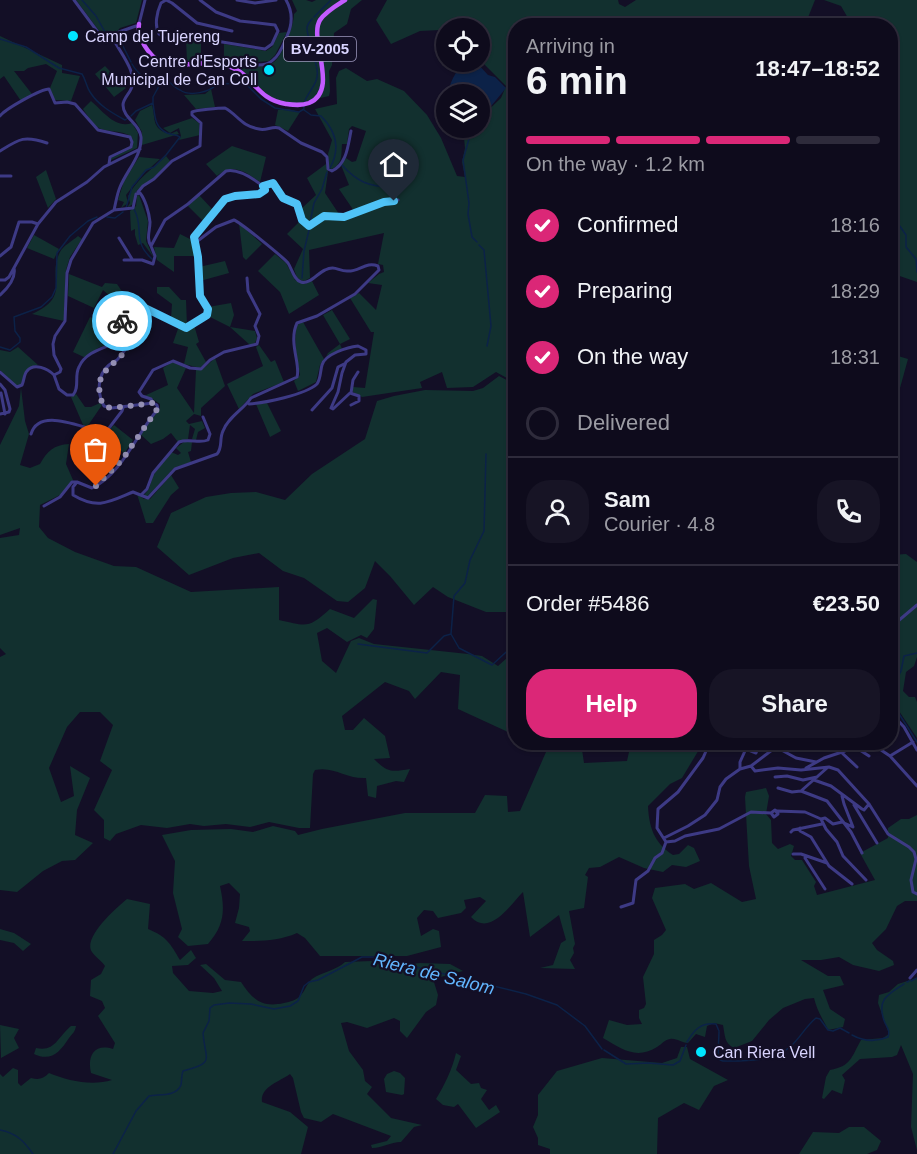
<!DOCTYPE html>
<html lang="en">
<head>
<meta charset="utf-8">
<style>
  body { margin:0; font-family:Helvetica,sans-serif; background:#171425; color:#f1f3f6; height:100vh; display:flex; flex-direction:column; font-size:22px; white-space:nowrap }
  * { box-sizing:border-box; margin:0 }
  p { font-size:20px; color:#9b9ba3 }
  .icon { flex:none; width:33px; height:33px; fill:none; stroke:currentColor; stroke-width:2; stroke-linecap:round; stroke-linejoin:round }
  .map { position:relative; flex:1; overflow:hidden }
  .details { position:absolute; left:508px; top:18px; width:390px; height:732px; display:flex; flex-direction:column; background:#0e0b1c; border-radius:24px; box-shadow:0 2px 4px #0004,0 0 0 2px #2e2b3b }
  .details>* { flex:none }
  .controls { position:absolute; left:436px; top:18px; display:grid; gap:12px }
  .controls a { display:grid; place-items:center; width:54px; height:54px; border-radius:50%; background:#0e0b1c; box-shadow:0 2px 4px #0004,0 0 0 2px #2e2b3b; font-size:30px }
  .pin { position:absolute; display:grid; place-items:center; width:51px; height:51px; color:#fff; margin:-62px -26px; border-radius:50% 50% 50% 0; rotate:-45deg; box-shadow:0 0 6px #0007 }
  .pin .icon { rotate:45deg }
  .courier { position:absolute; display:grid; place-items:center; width:60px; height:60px; margin:-30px; border:4px solid #4fc3f7; border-radius:50%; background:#fff; color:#222; box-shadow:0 2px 8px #0007 }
  .headline em { font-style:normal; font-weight:800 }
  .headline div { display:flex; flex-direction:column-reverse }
  .headline { display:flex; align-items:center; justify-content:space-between; height:102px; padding:0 18px }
  h1 { font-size:39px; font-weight:800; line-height:45px }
  .bar { display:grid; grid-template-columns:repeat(4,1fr); gap:9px 6px; align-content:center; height:72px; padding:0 18px }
  .bar i { height:8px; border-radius:4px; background:#2e2b3b }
  .bar .current { background:#db2777 }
  .bar p { grid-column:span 4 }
  .line { display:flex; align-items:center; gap:15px; padding:0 18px; border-top:2px solid #2e2b3b }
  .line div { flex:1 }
  .round { display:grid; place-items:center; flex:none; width:63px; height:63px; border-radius:24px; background:#171425 }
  ol { padding:0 18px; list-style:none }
  li { display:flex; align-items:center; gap:18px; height:66px }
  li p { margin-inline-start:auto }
  li .icon { padding:6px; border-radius:50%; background:#db2777; color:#fff; stroke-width:4 }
  li:last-child { color:#9b9ba3 }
  li i { width:33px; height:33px; border:3px solid #2e2b3b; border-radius:50% }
  .action { display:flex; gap:12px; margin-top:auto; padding:12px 18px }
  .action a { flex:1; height:69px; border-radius:24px; background:#db2777; color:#fff; font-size:24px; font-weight:800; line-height:69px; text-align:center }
  .action a+a { background:#171425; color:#f1f3f6 }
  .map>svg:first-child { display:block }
  .green { fill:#12302f }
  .water { fill:#0c2248 }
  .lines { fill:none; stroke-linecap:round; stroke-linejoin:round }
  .stream { stroke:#0c2248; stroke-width:1.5 }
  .minor { stroke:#3d3a85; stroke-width:3 }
  .major { stroke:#c25bff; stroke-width:4.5 }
  .done { stroke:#948fb3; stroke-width:6; stroke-dasharray:0 10.8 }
  .route { stroke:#4fc3f7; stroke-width:8 }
  .poi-dot { fill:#00e5ff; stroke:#130f26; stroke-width:2 }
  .labels { text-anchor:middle; stroke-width:4.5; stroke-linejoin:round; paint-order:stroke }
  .shield { fill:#130f26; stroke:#9e99be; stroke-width:1.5 }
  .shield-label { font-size:15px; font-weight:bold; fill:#d9d4ff }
  .poi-label { font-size:16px; fill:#d9d4ff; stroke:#130f26; text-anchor:start }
  .water-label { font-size:18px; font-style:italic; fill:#62b6ff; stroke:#130f26 }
</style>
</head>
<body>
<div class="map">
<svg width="917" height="1154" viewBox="0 0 917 1154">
  <rect width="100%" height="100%" fill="#130f26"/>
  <path class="green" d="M76,0H142L136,23L120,28L112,37L108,38L103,36Z
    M292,0H306L312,2L316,0H362L351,9L347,24L334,33L332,65L329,71L330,91L329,96L295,104L273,100L240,69L239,65L249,68L250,65C257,65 267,67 274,62C283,55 294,25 294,14L297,11Z
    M387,0H618L619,4L625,7L636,0H815L805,25L516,26V383L496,372L473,387L447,388L442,372L420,382L422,388L362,397L353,392V387L365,388L374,332H371L350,298L359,293L376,310L382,285L368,283L379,274L384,272L383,265L378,264L384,233L309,250L310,278L304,281C297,280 296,275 294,269L303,249L287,234L303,218L301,209L316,195L307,178L326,164L328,172L325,193L341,217L354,211L339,189L349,185L341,165L346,158L352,162L356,161L366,131L352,126L349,129L347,144H342C341,155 343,163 332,169L329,168L328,154L332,140L315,109L337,104L336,78L339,71L346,68L367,81L377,79L404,91L427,115L441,138L457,176L465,177L462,162L465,148L463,128H480V118L501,98L506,86L480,60V28L420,31L391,44L376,20Z
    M824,0H917V282L891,273V26L852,25L841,6Z
    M287,32L275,55L269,61L243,63L224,57V44L266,51L272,47L279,33Z
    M0,36L62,65V73L80,76L71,101L54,100L50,88L57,71L46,64L28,68L24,71H14L32,94L21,101L4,76L0,79Z
    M186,40L201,42V60L187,61Z
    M105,66L126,88L114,97L95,74Z
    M211,89L215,107L196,109L184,95L205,94Z
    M91,101C103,111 115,129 132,123L138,133L137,148L111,160V158L132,148C139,128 110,134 99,128C93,125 87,115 83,109Z
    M152,105C156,119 151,129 170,134L177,131L179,134L142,145V132L135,120L140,111Z
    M288,109L300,112L288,131L275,125L278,110Z
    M192,118L199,123L200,135L179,140L181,136L179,128L170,133L163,128Z
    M232,146L266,157L260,182C244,171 233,163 217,176L206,164Z
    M166,156L170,161C164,167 159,174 153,179C141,189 135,186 133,204L127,208L130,203L128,196C137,179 152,169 166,156Z
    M139,157L160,159L140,177L126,195L128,203L121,208L124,202L118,200L124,181Z
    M46,170L56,199L48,208L36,177Z
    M139,195L148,221L146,241L154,258L143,243L138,245L135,235V229L131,231L130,211L136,206L137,196Z
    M199,195L213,210L205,223L188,206Z
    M239,223L262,244L246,260L243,257Z
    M180,234L192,240L196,256H174V272L157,260L154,247L174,248Z
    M34,235L59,249L54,259L27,248Z
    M78,236L82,239L70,257L66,270L64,321L32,314C73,295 46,279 60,252C63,246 72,241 78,236Z
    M275,254L286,263L295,280L305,284L312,281L319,295L289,314L280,292L258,271Z
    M225,261L229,273L200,281L199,267Z
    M69,274L102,287L105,283L117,284L134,309L128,312L103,290L94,308L68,296Z
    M157,287H169L181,300H186L187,326L171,318L172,304L157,293Z
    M231,303L234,315L230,327L255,331L257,338L255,343L250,345L230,327L208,316V307Z
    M332,310L350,339L340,344L342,349L326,357L328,353L340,344L323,315Z
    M90,317L125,330L126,333L121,339L98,348L86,358L73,352Z
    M891,317L898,356L908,359L900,388L891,401Z
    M303,322L324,359L320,365L316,382L298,391L294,381L300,375C297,358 293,342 297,325Z
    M194,325L199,342L196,344L206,362L200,368L184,364L188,347L173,343L179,326L188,329Z
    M259,345L271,362L275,360L284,382L253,394L239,409L227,384L263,366L256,347Z
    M18,347L38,365C23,367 26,376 20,386L15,385L0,370V350L10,352Z
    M215,358L225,386L201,408V416L194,414L186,421L189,424L202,421L205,428L198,432L196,440L192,439L195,429L190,425L188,439L178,442L171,433L163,439L151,444L140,434L160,408V404L151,398L144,396L168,385L163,368L172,362L186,368L177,388L194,413L196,370L203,369Z
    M499,376L516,385L514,457L516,460V612H486L448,597L433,587L414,605L390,576L375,561L365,588L348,602L337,601L304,578L283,571L259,553L233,558L189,575L157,547L171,513L206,497L231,493L256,492L285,500L312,474L365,439L377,401L394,396L425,390L473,391L483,388Z
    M21,388L25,421L29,434L20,465L30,468L40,464C47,451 54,445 69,444L66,464L73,480L60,495L40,505L39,527L48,538L75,552L114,566L136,567L191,592L279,587V620C307,626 308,629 330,609L354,618L373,599L377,600L374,629L367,638L361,635L347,642L327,628L317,633L322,661L336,673L351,641L359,638L374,644L468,654L482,656L498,666L516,650V730L508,732L458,709L460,675L441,672L415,699L409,691L385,682L342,716L345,730H353L364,718L385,736L390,758L374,759C388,773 392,772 410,769L404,782L396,781L377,786L376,798L368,796L366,778C345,779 335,766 315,770L313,774L310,828H299L269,822L250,827L226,824L204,826L190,824L167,828L141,825L116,834L110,841L104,838V820L94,810L112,770L100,761L113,725L100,712H80L67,727L49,768L61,802L74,796L70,766L90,778L77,810L75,835L93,843L75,860L62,861L43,871L17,892L0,890V657L6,654L0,648V538L19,535L20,528L0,535V445L19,406Z
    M76,394L85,407H91L100,403L102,405L87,427H84L71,397Z
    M267,403L281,431L270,437L256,404Z
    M114,425L133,440L124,454L106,433Z
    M84,429L104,434L88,458L81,457Z
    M184,442H192L191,451L188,452L191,462L174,468L147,497L144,495L149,489L153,475L171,452L178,455L181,453L176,448Z
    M171,475L179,488L171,495L153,523H146L137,494L144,499H150Z
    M906,554L917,562V657L914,666L906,672L903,691L909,697H915L917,702V738L891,699V555Z
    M550,743H581L584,763L627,761L631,743H703L682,778L670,784L648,806C649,827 654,843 673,855L679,854L688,845L694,848L700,861L686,867L672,865L663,872L644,868L619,857L600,867L589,868L585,875L588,877L584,908L569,911L575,944L573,948L574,953L570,960L575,969L540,968L553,965L561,943L566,940L559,915L530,937L523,892C510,905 490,937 471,917L486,901L480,897L464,900L466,908L461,913L438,918L433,911L424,910L417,918L421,936L433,929L439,931L441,947L407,956H320L305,938L297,933C279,941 261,941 242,941L250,931L249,927L235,923L239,908L240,894L229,883L220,886C225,909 225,925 208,944L188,946L178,937L182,929L173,893L175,861L162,835L191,830L231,829L253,832L273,826L295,831L298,835L322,829L405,813H475L485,795L507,796L508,812L520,811Z
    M766,788L769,796L766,814L771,820L772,843L778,849L790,844L794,846L791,856L795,860H802L816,882L814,886L817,895L875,880L860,853L888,838V828L901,819H909L917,815V901H905L897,906L886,929L872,943L877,950L893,961L894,965L879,971L853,965L839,957L821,960H801L828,976H840L844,985L823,990L830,1009L845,1019L843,1027L828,1030C823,1019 817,1011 814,998L805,999L783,1008L769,1020L752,1041L734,1048C724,1043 725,1035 723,1025L714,1023L707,1026L705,1037L696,1034L688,1043C681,1043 677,1038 670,1039C664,1040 662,1044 657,1047C636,1060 622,1049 603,1038L609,1020L627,1025L642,1024L639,1018V1010L644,1008L646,1004L643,977L654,954V940L662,935L666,930L652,898L655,888L685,884L694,889L711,883L742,902L756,899L749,866L745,797L746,792Z
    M127,899L150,904L148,929C167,937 170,943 180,960L191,950L196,958L188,965L172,966L173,973L189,991L213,993L222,991L214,978L200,965L206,964L225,980L241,982C253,1000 262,1008 284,1003C290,1002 297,1000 301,995C305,991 307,983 312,979C322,972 337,970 345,962L372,961L388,967L420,963L450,964L463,971L433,979L438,995L436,1005L426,1012L407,1038L400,1031V1021L394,1018L367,1028L347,1022L341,1023L349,1051L363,1070L365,1081L372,1087L367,1094L391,1118L422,1125L414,1127L401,1142C390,1142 383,1148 372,1148L371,1145L387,1141L391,1136L333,1114L321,1122L304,1118L301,1112L293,1078L290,1074C279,1082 260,1087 262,1102L290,1112L308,1127L301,1154H0V1074L3,1077L13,1068L18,1070V1083L21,1086L31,1078C39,1080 43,1079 49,1073C68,1081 92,1086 112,1080L91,1073C87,1056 94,1043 113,1049L115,1043L98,1016L105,1008L102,1001L90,996L91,980L101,974L105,966C102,961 95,957 92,952C82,938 117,907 127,899Z
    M0,929L14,933L31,944L23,951L14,943L0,940Z
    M917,978V1150L911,1127L913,1074L901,1045L897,1055L892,1057L860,1059L842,1075L845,1080L842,1094L832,1090L824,1099L822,1098L826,1077L830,1070C851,1066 851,1058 861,1040L883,1038L889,1034L878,1003L879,995L889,992L898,984Z
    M0,1025L19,1029L14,1038L19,1048L1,1058Z
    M71,1026H76C75,1032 73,1033 69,1038C60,1052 51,1062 34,1054L36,1048C55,1052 57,1038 71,1026Z
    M681,1047H687L690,1059L728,1080L714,1086L699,1110L684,1103L658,1118L657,1154H550V1149L538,1145V1138L533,1127L538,1115V1095L557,1071L602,1058L662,1063L677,1058Z
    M456,1053L461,1056L456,1070L471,1084L479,1083L481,1088L487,1090L481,1099L489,1110L496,1105L500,1112L476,1128L458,1104L454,1107L443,1105L436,1099C445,1084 452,1070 456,1053Z
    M394,1071L400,1073L405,1078L404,1094L402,1095L386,1092L384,1079L387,1074Z
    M849,1127H864L881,1141L877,1150L867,1154H799L813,1132L839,1133Z"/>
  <path class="water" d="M467,62H476L488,75L495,77L506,88L492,105L480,115V94H448C449,84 458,65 467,62Z"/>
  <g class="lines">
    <path class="stream" d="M82,0L96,16L105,32L112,36
      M314,17L331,0
      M119,38L131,62
      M0,39L26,47L59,68L82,74C86,80 86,86 90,92C98,105 112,113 125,120L128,118
      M132,64C137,73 148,82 158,86L168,81C172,84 175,88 180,90C190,97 210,92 217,84L245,83L261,99L275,108L299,112L304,109C302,95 320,86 317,70C316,59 306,35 307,27C308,23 309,22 312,19
      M304,110L311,115L321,116C336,131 341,148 330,168
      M131,116L136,111L153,103V97L159,86
      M472,128L463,160L469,203L468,214L472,237L477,242
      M342,165C358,183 369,186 393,188
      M891,196L897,211L899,225L906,235V247L916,259L917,272
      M126,208L132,187L146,170L154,167L166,155L180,137C176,134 172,135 167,133C154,127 155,115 153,103
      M134,209C145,229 131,240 152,259
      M107,217L115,218L123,212
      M310,223L314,203L322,189L327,172
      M479,245L484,250L491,326L487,346
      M302,278L304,251L309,230
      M0,347L10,350L20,342V338L15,331L14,317L41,307L52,297L56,288L57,253L70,236L88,221L97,217
      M451,634L454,596L465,583L470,560L484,531L486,454
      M358,644L427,653L444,636L451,634L459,648L492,665L516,643
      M891,691L901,671L904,656L917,653
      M891,705L894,706L917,742
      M911,981L917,978
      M907,982L909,981
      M719,1032L718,1056L720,1060L723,1061C745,1061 774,1062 791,1046C800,1038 806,1026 816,1018L820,1019L828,1030L833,1031L840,1028L849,1033
      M852,1035C863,1041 876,1042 888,1037C890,1031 888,1029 885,1023C876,1001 886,995 904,984
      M687,1042C694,1030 701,1022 716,1024L719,1031
      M604,1050L626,1064L648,1063L673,1065L680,1061L686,1045
      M0,1130C16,1133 24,1141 33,1154
      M113,1154L136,1111L149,1096C159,1094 176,1097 181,1085C182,1080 181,1076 183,1071C216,1063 205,1060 203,1033L209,1021L210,1008L214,1005L229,1003L251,1004L274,1009L290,1006L298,1001L304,986L309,982L318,980L362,957H375L526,994L557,1005L585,1026L602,1049"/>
    <path class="minor" d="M74,0L103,39L111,41
      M200,0L216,12L240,21L275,25L278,31L272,44L265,49L216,41L165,38L159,34C154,25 157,12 161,3L166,0L172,3L197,23L232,31
      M237,0L255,3L276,0
      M139,24L145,0
      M115,38L119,32L136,26
      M199,62C206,60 215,58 223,59C236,61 262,71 273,60C280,55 284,43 287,36C293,23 293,12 286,0
      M0,116C5,109 41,89 49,89L55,103L67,102L75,104L98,130L130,137L132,142L131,147L110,157L109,164
      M0,151C19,139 24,135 47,143
      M0,176H11
      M263,186L275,184L283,198L297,205L302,220L310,226L327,216L344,217L357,211L374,207L384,202L398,200
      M138,192L143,186L154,179L172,161L200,146L201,123L192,115V112C195,110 220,108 225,108C238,115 241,126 259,129C266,131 272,126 279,128L301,143L322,152L327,157L328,169L332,171C347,164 348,145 351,131
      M114,210C116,202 117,194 120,187C127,170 142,156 141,137C140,124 123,118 123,105C123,99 129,94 131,89C138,74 122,55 115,42H112V39L115,38
      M119,238L132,259
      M0,256L11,247L19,222H32L38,224
      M124,260H142L153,264L155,256L151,246
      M0,280H5L9,277L38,224L56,202L87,182L104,167L140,149
      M0,295C8,288 16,278 14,268
      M0,372L17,387L22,385C24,381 24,374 27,371C34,362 48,369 54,375
      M54,375L60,372L61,369L54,355L53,344L55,336L65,321L67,273L71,260L93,223L114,210L133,208L136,194L140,193C145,199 149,212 150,222C150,231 146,238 151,246L165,220L188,204L226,171C239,168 254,179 264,187L265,190L259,194L227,198L194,236L198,257L200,296L208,309L207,315L187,328L145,307L139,308L123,317L122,322L131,341C127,347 122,355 117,360C114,362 111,363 109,365C97,375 97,393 104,406L112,408L153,403L157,405L158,409C137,433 122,474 92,488L77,482
      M54,375L59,389L67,395H73C80,387 74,376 79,367C87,348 114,347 128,336
      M0,384L5,390L10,409L9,412L0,414
      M1,393L5,414
      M351,393L353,380L358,372
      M153,403L151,399L142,396L139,392L153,370L173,361L190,368L201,369L210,360L224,352L257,344L259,336L255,326L260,314L248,291L247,278
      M249,404C264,403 305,395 317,384C321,378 320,372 322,365C325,354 348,347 358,346L366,350V354L355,355L346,362L342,373L338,392L331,408L333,409L350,393L359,396V401L351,405
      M312,410L332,388L338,367L344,364
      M31,434C40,405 86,431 106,432L122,411L123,408
      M77,482L73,487V495C98,510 109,502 133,492L148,498L175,469L217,454C223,447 219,439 223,431C228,417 244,409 251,398L297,377C301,365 288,342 297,323L317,316L355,294L379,270L378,266C366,261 359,272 347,271C338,271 335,265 325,270C318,273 309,285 301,282C294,280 292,269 288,263C284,258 240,222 234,220L216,227L195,243
      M141,495L147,489L153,473L179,442C189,438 199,444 208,440L210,434L203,417
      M44,506L60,497L72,482H77
      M891,627L917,605
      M891,713L904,727L917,750
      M891,731L900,723
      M869,742L890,756L917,786
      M849,743L869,756
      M776,747L796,758L816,762
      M746,749L756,753L760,742
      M841,752L857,767
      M890,756L913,742
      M751,766L755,771L778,768L801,770L829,767L838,770L869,804L888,834L909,847L914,852L916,859L911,880L913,892L917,894
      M806,768L824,758L845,751L849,742
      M827,768L801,791L827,801L851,832L862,853
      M740,769V762L749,742
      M775,777L787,776L803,780L817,777
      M814,780L831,786L862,809L864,810L869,804
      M778,788L792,792L801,791
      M854,805L877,843
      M777,811L805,812L821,819L825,818L833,824L842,822L853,827L844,804L842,796
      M821,819L826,829L837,842L843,856L866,880
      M800,828V831L811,837L829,866L852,884
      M791,832L793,830L822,824
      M664,838L688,826L705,815L717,800L720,787L726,779L740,769L751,766L776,747
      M666,842L675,841L685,836L719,829L751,812L771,813L774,817L778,814L775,810L771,813
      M793,854H801L827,863
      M806,856L805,858L825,889
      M621,907L633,903L636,880L648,871L655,858L662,853L666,842L657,828L658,809L678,792L703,758L710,742
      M910,978L917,970"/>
    <path class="major" d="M139,24C137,38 148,54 161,63C181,69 204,59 225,65C255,73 254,99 286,104C294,105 301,106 309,103C340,90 308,39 320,20C325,12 337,5 345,0"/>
  </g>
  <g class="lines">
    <path class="done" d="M96,486L122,460L158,408L153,403L112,408C104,407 102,404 100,396C97,376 104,372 117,360C123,355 127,347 131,341L128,336L122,321"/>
    <path class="route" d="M122,321L125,315L143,307L186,328L207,315L208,309L200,296L198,257L194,237L225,199L235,196L259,194L265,190L263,186L273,183L283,198L297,204L302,220L309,226L324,216L344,217L384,202L394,201"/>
  </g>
  <g class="poi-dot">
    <circle cx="73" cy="36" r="6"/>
    <circle cx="269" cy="70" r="6"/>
    <circle cx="701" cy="1052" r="6"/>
  </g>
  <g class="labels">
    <rect class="shield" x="284" y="37" width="72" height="24" rx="4.5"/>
    <g class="shield-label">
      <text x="320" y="54">BV-2005</text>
    </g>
    <g class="poi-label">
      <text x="85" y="42">Camp del Tujereng</text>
      <text x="257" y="67" text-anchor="end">Centre d'Esports<tspan x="257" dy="18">Municipal de Can Coll</tspan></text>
      <text x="713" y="1058">Can Riera Vell</text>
    </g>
    <g class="water-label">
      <text transform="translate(434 974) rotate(14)" y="6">Riera de Salom</text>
    </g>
  </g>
</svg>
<div class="controls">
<a><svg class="icon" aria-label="locate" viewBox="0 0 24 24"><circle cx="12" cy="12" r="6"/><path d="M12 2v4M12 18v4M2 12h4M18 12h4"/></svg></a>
<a><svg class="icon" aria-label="layers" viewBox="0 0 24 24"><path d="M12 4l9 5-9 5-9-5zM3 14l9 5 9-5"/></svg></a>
</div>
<div class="pin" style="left:96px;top:486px;background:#ea580c"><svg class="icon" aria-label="bag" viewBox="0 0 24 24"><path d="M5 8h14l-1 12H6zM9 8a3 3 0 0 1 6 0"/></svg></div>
<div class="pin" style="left:394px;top:201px;background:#1f2937"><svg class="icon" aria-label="home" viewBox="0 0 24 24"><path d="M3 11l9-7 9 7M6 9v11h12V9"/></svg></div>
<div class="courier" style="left:122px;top:321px"><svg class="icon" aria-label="bike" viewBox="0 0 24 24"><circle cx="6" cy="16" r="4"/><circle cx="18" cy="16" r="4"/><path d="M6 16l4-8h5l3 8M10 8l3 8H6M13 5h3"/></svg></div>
<section class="details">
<div class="headline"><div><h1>6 min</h1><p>Arriving in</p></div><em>18:47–18:52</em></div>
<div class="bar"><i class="current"></i><i class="current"></i><i class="current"></i><i></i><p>On the way · 1.2 km</p></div>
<ol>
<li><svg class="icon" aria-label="check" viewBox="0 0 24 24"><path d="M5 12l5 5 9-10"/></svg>Confirmed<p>18:16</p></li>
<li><svg class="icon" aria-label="check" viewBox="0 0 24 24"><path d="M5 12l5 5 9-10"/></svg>Preparing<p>18:29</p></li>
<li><svg class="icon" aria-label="check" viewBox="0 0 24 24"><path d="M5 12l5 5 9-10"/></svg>On the way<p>18:31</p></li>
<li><i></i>Delivered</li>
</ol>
<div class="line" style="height:108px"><a class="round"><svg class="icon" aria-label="person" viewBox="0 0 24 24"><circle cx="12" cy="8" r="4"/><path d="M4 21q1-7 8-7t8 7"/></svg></a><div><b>Sam</b><p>Courier · 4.8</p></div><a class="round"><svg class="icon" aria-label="phone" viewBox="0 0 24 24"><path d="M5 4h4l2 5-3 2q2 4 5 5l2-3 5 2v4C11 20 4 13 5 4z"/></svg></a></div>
<div class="line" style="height:78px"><div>Order #5486</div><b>€23.50</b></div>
<div class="action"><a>Help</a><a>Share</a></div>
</section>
</div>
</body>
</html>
